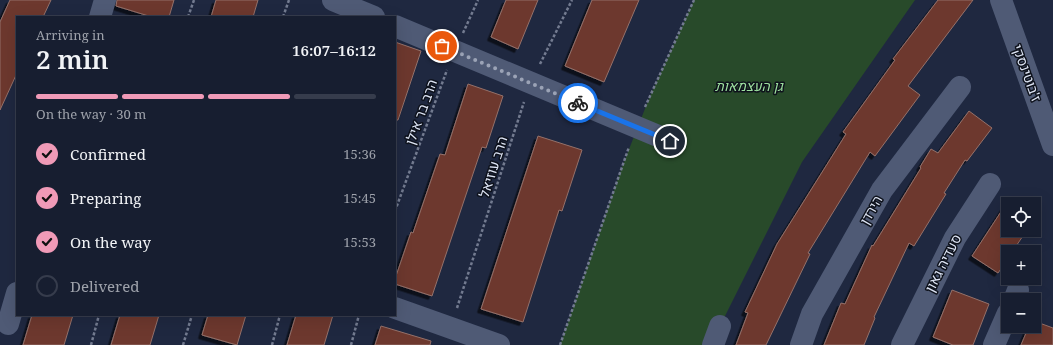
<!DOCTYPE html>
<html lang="en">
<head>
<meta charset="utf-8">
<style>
  body { margin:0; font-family:"Noto Serif",Heebo,serif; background:#202738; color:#f1f3f6; height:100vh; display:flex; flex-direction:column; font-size:15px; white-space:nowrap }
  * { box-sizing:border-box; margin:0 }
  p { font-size:13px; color:#9ea2ab }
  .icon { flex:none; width:22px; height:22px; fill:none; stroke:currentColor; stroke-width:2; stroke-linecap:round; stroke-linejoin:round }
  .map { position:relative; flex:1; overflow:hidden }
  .drawer { position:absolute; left:16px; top:16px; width:380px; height:300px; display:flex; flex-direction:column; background:#171e30; border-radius:0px; box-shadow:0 4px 16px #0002,0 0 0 1px #363c4c }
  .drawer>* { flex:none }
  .buttons { position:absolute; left:1001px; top:197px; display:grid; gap:8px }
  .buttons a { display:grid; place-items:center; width:40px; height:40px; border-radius:0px; background:#171e30; box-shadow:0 4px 16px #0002,0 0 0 1px #363c4c; font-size:20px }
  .pin { position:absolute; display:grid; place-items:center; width:34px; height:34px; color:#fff; margin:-17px; border:2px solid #fff; border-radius:50%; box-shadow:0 1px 4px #0007 }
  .courier { position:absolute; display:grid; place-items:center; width:40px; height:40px; margin:-20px; border:3px solid #1a73e8; border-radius:50%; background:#fff; color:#222; box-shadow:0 1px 5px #0007 }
  .headline em { font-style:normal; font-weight:600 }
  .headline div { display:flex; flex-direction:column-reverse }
  .headline { display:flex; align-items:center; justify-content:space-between; height:68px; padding:0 20px }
  h1 { font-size:26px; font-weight:600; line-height:30px }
  .bar { display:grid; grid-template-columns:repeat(4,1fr); gap:6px 4px; align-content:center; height:48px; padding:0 20px }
  .bar i { height:5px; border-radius:3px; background:#363c4c }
  .bar .on { background:#f09ab7 }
  .bar p { grid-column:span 4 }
  ol { padding:0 20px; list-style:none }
  li { display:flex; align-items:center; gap:12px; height:44px }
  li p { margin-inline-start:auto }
  li .icon { padding:4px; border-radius:50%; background:#f09ab7; color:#111; stroke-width:4 }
  li:last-child { color:#9ea2ab }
  li i { width:22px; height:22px; border:2px solid #363c4c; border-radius:50% }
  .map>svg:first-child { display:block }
  .green { fill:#284a2a }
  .building { fill:#6d372d; stroke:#94716a; filter:url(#shadow) }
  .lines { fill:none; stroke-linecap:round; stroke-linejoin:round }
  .path { stroke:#737b90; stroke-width:2.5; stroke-dasharray:3 2; stroke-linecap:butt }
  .minor { stroke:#4f5a75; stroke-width:22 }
  .done { stroke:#9ba3b6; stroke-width:4; stroke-dasharray:0 7.2 }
  .route { stroke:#1a73e8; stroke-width:5 }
  .labels { text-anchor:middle; stroke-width:3; stroke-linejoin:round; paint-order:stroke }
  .street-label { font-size:14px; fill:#dee5f5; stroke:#0e121c }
  .park-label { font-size:14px; font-style:italic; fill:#9cde9e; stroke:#0e121c }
</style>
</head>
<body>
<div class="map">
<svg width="1053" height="345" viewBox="0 0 1053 345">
  <defs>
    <filter id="shadow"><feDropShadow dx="-3.5" dy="3.5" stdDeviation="0" flood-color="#0009"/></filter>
  </defs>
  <rect width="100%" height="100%" fill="#1f2840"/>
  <path class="green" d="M694,0H915L802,162L720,326L713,345H560L622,167L650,96Z"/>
  <path class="building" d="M10,0H51L43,17H17V73L0,110V22Z
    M117,0H174L169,17H152L116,6Z
    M216,0H258L253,17H211Z
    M506,0H538L518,49L491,37Z
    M592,0H639L604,82L565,66Z
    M938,0H973L908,86L920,95L875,156L870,152L808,253L810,254L766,345H736L748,313L745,312L777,244L846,134L843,132L895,60L893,59Z
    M395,42L421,51L398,120H395Z
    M468,84L503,96L486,148L482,147L432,296L395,284V279L411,232L413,233L440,154L445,155Z
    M969,111L992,128L967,161L965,160L944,193L946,194L914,246L909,243L874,317L875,318L864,345H824L841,303L845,304L872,245L873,246L921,168L920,167L931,149L938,153Z
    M538,136L582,150L562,211L559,210L523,322L481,309Z
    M1008,201V230H1027L1012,252H1008V259L998,273L972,256Z
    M952,290L989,304L973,345H953L933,337Z
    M32,315H73L64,345H23Z
    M120,315H159L150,345H111Z
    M208,315H246L237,345L202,335Z
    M296,315H333L324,345H287Z
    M1034,321L1053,328V345H1021L1029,326H1034Z
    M381,326L431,341L430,345H375Z"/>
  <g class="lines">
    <path class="path" d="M188,17L194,0
      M283,17L289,0
      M463,33L478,0
      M540,64L572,0
      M645,107L694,0
      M395,211L447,70
      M457,308L524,102
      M91,345L99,315
      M183,345L192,315
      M272,345L280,315
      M351,345L359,315
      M560,345L629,147"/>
    <path class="minor" d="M333,0L374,17
      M1001,0L1053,145
      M100,17L105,0
      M395,26L670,141
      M1014,300L1018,290
      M395,308L499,345
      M8,324L17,293
      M713,345L720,326
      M801,345L812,314L882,190L960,87
      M902,345L955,238L990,184
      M994,345L1008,313"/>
  </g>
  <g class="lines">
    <path class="done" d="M442,46L578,103"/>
    <path class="route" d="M578,103L670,141"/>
  </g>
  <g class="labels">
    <g class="street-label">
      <text transform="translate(1027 73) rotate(70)" y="5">ז'בוטינסקי</text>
      <text transform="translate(421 112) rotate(-70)" y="5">הרב בר אילן</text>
      <text transform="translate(493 167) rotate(-72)" y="5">הרב עוזיאל</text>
      <text transform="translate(871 210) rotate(-60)" y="5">הירדן</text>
      <text transform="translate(943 263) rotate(-63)" y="5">סעדיה גאון</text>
    </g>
    <g class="park-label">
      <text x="749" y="91">גן העצמאות</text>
    </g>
  </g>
</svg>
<div class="buttons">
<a><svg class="icon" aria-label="locate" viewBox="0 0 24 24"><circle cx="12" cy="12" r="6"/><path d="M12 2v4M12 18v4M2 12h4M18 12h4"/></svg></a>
<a>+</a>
<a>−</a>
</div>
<div class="pin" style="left:442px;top:46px;background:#ea580c"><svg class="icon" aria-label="bag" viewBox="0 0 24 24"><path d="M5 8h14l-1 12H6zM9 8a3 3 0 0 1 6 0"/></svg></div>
<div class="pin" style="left:670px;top:141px;background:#1f2937"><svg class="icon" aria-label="home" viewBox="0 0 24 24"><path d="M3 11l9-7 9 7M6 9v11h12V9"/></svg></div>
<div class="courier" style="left:578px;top:103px"><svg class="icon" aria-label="bike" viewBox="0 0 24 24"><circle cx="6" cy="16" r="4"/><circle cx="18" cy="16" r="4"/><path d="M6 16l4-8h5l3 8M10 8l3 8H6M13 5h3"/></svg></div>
<section class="drawer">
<div class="headline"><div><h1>2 min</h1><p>Arriving in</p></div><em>16:07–16:12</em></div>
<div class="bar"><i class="on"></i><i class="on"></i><i class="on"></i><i></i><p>On the way · 30 m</p></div>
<ol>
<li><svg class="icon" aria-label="check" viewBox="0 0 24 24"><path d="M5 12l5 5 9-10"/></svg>Confirmed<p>15:36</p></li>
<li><svg class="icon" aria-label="check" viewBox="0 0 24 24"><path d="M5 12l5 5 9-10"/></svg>Preparing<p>15:45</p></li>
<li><svg class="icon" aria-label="check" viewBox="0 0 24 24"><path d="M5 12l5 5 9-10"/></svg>On the way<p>15:53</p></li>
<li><i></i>Delivered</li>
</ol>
</section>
</div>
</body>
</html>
